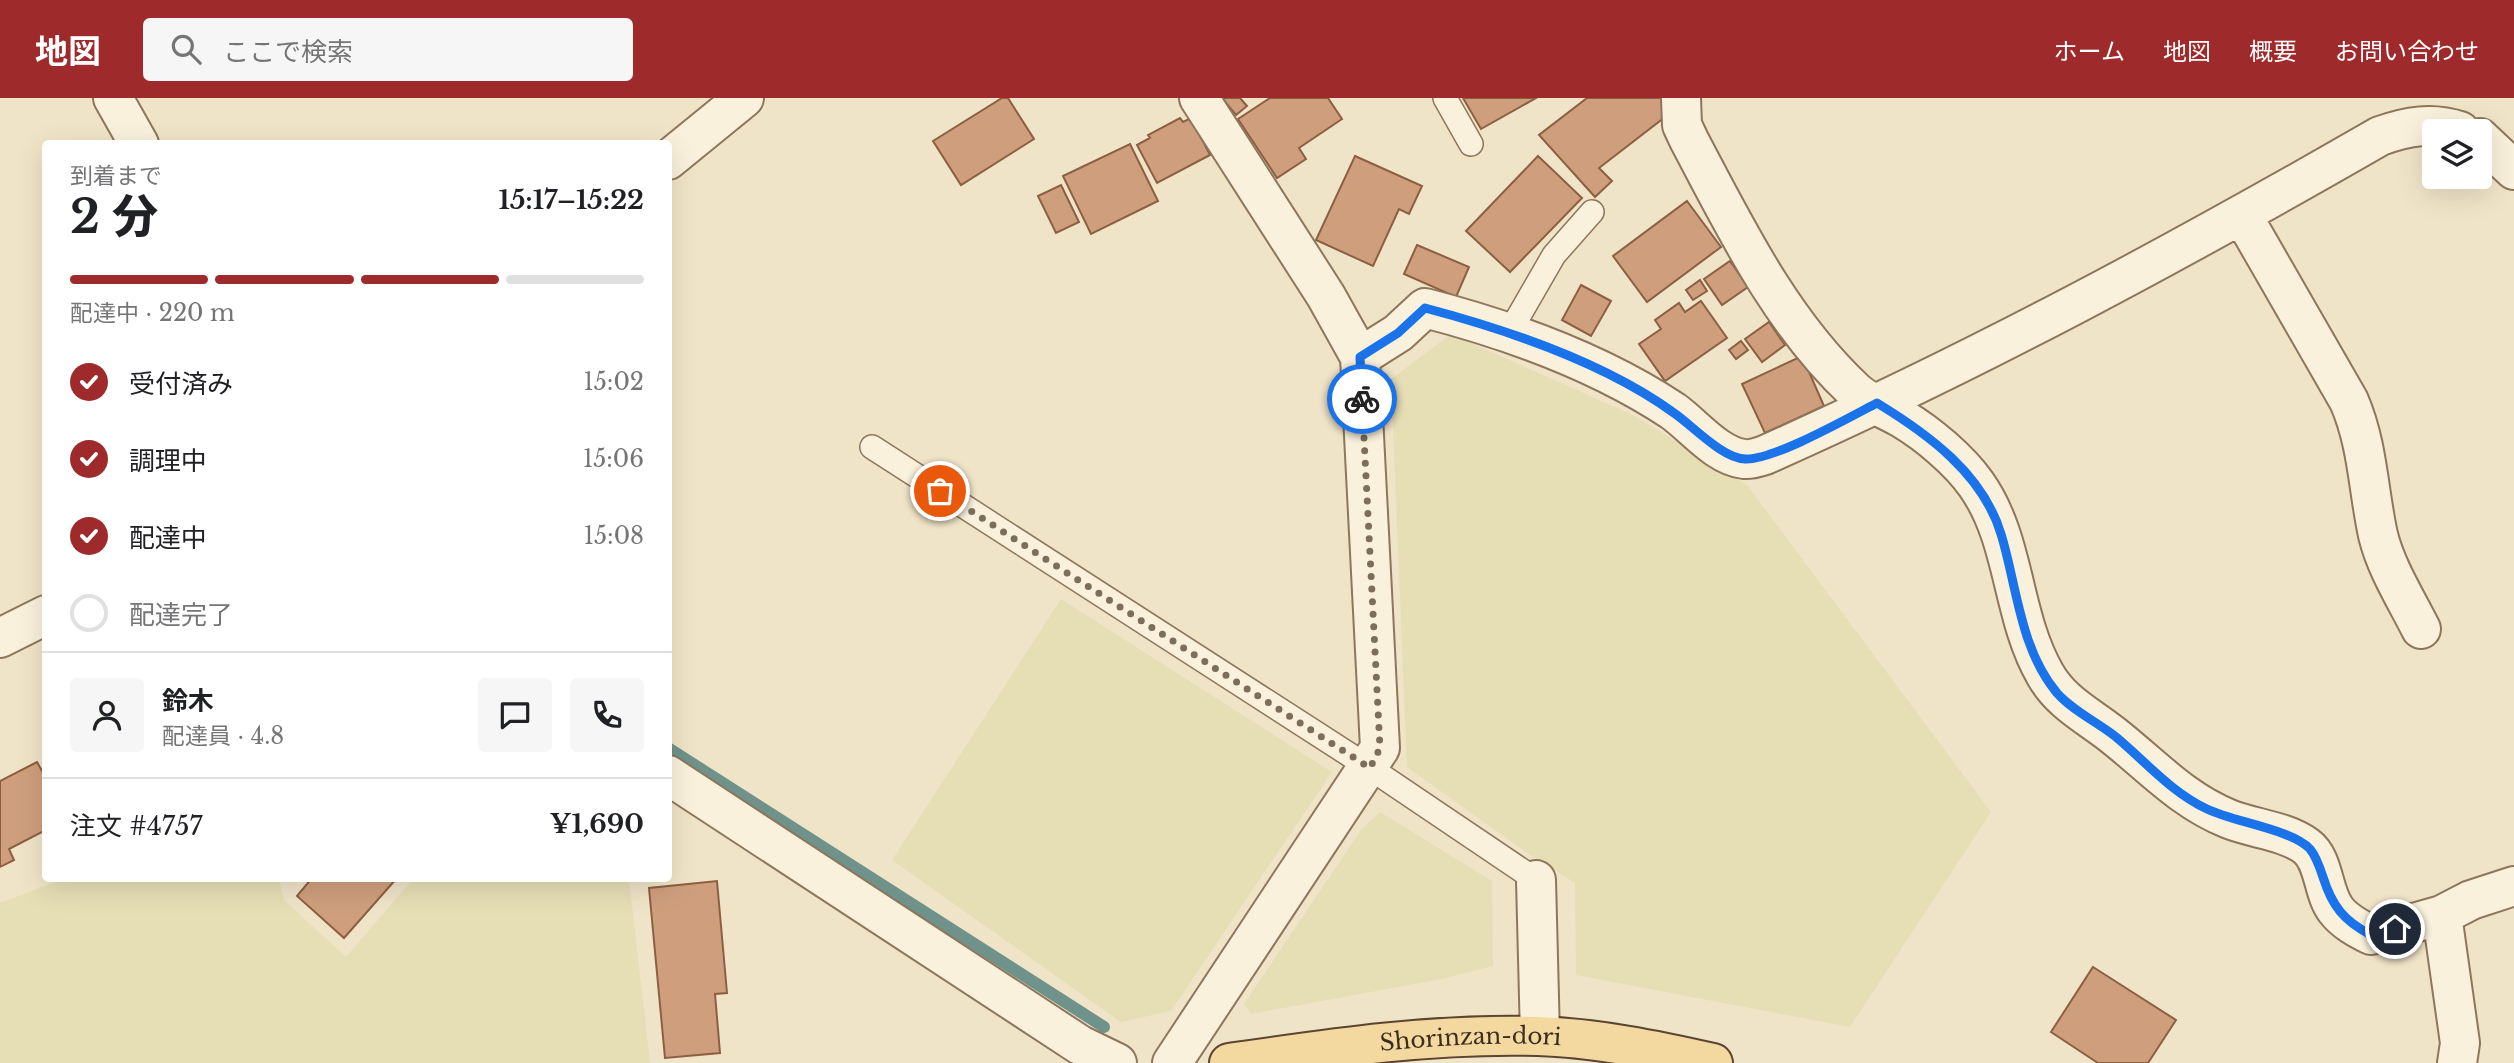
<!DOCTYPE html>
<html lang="ja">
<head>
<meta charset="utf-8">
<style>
  body { margin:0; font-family:"Libre Baskerville","Noto Sans JP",serif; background:#f6f6f6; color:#202124; height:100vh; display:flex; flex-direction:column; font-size:26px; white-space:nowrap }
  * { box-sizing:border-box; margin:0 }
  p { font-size:23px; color:#757577 }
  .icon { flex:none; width:38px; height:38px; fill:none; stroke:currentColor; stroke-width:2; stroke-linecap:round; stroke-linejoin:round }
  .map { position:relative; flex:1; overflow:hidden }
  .details { position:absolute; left:42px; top:42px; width:630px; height:742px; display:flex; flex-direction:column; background:#fff; border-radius:7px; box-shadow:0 7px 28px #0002 }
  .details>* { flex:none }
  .tools { position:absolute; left:2422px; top:21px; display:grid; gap:14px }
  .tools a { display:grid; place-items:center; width:70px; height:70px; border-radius:7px; background:#fff; box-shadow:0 7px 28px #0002; font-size:35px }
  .pin { position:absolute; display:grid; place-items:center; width:60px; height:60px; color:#fff; margin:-30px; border:4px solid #fff; border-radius:50%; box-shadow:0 2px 7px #0007 }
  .courier { position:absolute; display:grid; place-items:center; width:70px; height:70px; margin:-35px; border:5px solid #1a73e8; border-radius:50%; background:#fff; color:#222; box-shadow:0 2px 9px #0007 }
  .head em { font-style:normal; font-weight:800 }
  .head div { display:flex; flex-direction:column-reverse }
  .head { display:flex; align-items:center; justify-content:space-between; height:119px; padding:0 28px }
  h1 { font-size:46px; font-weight:800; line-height:52px }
  .bar { display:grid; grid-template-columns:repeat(4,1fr); gap:10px 7px; align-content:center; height:84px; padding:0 28px }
  .bar i { height:9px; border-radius:5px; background:#e0e0e0 }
  .bar .selected { background:#9e2a2b }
  .bar p { grid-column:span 4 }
  .line { display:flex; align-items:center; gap:18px; padding:0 28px; border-top:2px solid #e0e0e0 }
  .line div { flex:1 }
  .round { display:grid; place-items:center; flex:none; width:74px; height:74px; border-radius:7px; background:#f6f6f6 }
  ol { padding:0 28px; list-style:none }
  li { display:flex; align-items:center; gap:21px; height:77px }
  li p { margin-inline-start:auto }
  li .icon { padding:7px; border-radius:50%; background:#9e2a2b; color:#fff; stroke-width:4 }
  li:last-child { color:#757577 }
  li i { width:38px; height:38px; border:4px solid #e0e0e0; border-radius:50% }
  header { display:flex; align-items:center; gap:42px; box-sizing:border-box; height:98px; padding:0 35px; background:#9e2a2b; color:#fff }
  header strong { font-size:33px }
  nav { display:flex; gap:38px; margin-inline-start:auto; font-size:24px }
  .search { width:490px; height:63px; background:#f6f6f6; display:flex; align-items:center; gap:18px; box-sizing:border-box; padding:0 24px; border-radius:7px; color:#757577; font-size:26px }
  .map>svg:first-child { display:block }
  .farmland { fill:#e6deb5 }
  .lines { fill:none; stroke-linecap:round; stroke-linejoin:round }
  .stream { stroke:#6f938a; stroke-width:12 }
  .building { fill:#cf9f7d; stroke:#8d5f41; stroke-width:2 }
  .service-casing { stroke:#8d765c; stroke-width:26 }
  .minor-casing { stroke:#8d765c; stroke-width:42 }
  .primary-casing { stroke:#5b4430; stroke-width:42 }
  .service { stroke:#faf1dc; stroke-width:23 }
  .minor { stroke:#faf1dc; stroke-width:38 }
  .primary { stroke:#f3d9a0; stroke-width:38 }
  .done { stroke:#7c6e5b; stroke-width:7; stroke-dasharray:0 12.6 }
  .route { stroke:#1a73e8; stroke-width:9 }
  .labels { text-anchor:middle; stroke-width:5; stroke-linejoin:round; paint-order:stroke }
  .street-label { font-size:23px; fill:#3d2e20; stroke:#f7eed8 }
</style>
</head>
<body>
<header>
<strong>地図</strong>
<div class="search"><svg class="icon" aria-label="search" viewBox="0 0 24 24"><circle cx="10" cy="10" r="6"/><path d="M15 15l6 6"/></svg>ここで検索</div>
<nav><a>ホーム</a><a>地図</a><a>概要</a><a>お問い合わせ</a></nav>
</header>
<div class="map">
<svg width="2514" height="965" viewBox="0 0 2514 965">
  <rect width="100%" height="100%" fill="#f0e4c8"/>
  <path class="farmland" d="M1451,236L1635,318L1747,387L1991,714L1850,929L1576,877L1575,785L1533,759L1407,669L1391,281Z
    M1061,501L1332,674L1171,913L1121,924L892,762Z
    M1380,714L1492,783L1493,868L1442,881L1251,916L1244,906L1361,732Z
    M64,781H279L284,802L346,859L413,781H629L650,965H0V805Z"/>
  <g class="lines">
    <path class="stream" d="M668,650L1104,929"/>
  </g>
  <path class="building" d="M1002,0H1008L1034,41L961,87L933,43Z
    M1222,0H1240L1247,8L1236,17Z
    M1270,0H1328L1342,21L1299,50L1306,61L1277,80L1238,21Z
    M1463,0H1536L1481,31Z
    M1587,0H1662L1665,19L1599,70L1612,83L1595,99L1539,37Z
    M1180,20L1183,24L1191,20L1210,57L1157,85L1137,47L1150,40L1148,37Z
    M1130,46L1158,103L1091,136L1063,78Z
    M1355,58L1422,88L1409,116L1399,111L1373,168L1316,142Z
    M1538,58L1582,100L1510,174L1466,133Z
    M1061,87L1079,124L1056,135L1038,98Z
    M1687,103L1721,149L1647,204L1613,158Z
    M1417,147L1469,169L1456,199L1404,176Z
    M1730,163L1748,189L1722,207L1704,181Z
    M1700,182L1707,193L1693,202L1686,192Z
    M1581,187L1611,203L1591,238L1562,222Z
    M1701,203L1727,240L1665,283L1639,246L1661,231L1655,222L1679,205L1685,214Z
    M1769,224L1785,247L1762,264L1745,241Z
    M1741,243L1748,252L1736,261L1729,252Z
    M1802,258L1824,308L1765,335L1742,286Z
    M37,664L46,680V732L9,751L14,762L0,769V683Z
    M312,780H397L344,840L297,798Z
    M717,783L727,895L715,896L720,955L665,960L649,790Z
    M2093,869L2176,922L2148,965H2098L2051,934Z"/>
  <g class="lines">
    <defs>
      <path id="service" d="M1445,0L1471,46
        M1509,235L1554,157L1592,114
        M872,349L1370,670L1536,782"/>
      <path id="minor" d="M113,0L139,46
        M1681,0L1682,27L1689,42C1736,131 1781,224 1855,293C1868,305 1888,312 1903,321C1928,336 1959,362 1976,386C2016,442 2011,517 2045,576C2061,605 2089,618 2114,638C2152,668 2182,702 2229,721C2254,731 2283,732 2306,748C2325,762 2322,794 2336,812C2344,823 2359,831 2371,837L2442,817L2471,802L2514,788
        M2480,40L2514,72
        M668,62L744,0
        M2242,117L2349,303C2368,347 2368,391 2378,437C2386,470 2406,501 2421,531
        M1360,259L1398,235L1425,210C1510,232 1599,264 1673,313C1694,328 1717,358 1744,361C1750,362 1759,359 1765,357C1977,263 2180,153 2380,38C2408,28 2432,24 2460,33
        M0,540L46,517
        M668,677L1080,947L1117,965
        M1536,782L1540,938
        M2442,817L2460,945L2457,965
        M1172,965L1380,650L1360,259L1326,198L1199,0"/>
      <g id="primary">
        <path id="s1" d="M1229,965C1332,950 1434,935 1538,938C1596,940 1656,952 1713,965"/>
      </g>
    </defs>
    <use href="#service" class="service-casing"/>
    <use href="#minor" class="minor-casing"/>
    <use href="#primary" class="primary-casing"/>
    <use href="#service" class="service"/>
    <use href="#minor" class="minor"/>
    <use href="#primary" class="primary"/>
  </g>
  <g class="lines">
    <path class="done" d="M940,393L1370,670L1380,650L1362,301"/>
    <path class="route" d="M1362,301L1360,259L1398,235L1425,210C1508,232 1604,264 1674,315C1693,328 1722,360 1745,361C1772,363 1850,319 1877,305C1928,336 1983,376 2001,436C2017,488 2020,551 2057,595C2073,613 2097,624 2116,639C2146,664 2171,694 2207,711C2233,724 2291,731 2310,751C2316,758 2320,770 2323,779C2332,808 2344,823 2371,837L2395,831"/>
  </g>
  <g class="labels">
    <g class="street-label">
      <text dy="8" stroke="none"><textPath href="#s1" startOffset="243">Shorinzan-dori</textPath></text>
    </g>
  </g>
</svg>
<div class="tools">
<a><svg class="icon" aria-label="layers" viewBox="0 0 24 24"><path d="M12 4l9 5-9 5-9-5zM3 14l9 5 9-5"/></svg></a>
</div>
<div class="pin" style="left:940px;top:393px;background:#ea580c"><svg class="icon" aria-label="bag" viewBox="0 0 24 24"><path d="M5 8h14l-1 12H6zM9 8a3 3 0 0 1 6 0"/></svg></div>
<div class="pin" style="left:2395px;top:831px;background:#1f2937"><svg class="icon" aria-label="home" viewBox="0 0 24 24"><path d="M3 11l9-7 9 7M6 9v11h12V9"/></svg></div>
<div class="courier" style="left:1362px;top:301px"><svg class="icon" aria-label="bike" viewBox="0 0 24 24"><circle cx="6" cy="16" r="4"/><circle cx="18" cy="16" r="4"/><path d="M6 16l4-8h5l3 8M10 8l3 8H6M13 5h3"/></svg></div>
<section class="details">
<div class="head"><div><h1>2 分</h1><p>到着まで</p></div><em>15:17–15:22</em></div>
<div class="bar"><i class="selected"></i><i class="selected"></i><i class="selected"></i><i></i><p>配達中 · 220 m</p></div>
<ol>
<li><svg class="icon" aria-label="check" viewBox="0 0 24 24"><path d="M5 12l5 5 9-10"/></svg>受付済み<p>15:02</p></li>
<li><svg class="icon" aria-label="check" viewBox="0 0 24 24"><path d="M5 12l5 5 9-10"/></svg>調理中<p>15:06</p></li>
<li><svg class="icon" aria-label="check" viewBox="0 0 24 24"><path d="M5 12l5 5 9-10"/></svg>配達中<p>15:08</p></li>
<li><i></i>配達完了</li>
</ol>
<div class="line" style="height:126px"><a class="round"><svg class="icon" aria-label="person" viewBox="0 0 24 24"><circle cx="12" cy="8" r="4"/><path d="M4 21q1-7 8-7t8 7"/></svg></a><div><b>鈴木</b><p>配達員 · 4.8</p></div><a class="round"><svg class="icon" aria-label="chat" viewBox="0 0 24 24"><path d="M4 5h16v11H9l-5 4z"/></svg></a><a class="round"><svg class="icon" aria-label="phone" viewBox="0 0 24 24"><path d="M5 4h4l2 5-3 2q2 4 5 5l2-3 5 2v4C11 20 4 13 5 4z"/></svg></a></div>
<div class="line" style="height:91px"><div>注文 #4757</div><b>¥1,690</b></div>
</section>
</div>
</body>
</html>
